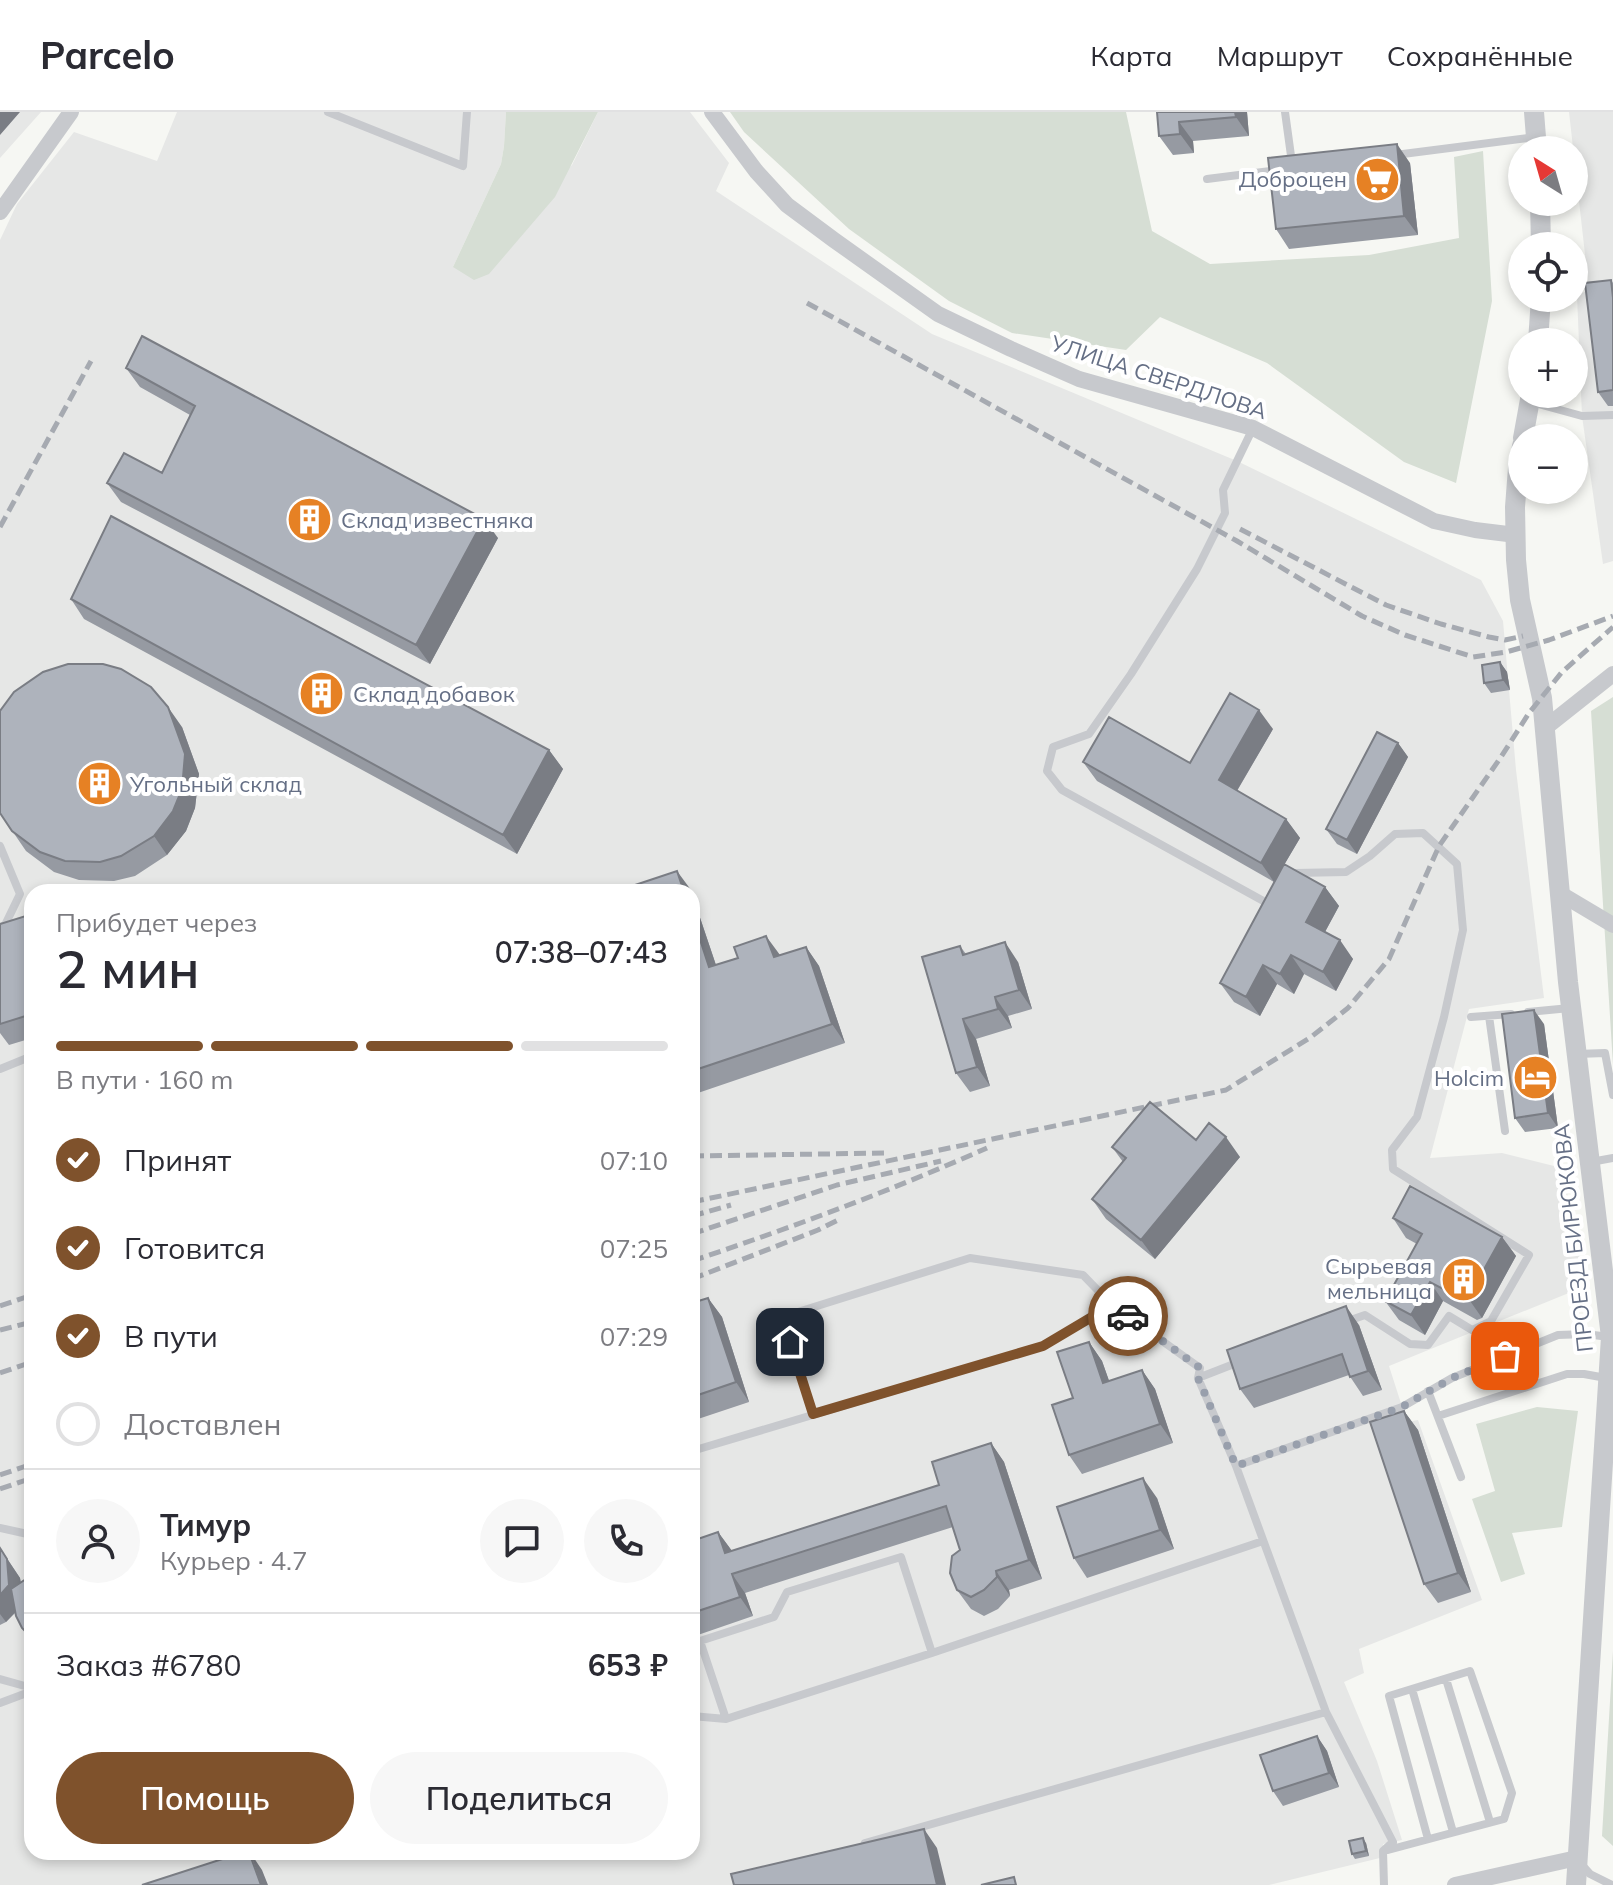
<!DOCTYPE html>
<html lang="ru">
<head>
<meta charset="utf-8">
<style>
  body { margin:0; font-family:Mulish,sans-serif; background:#f7f7f7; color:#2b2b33; height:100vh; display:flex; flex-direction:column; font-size:30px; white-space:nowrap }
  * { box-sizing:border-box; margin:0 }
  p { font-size:26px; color:#7c7c81 }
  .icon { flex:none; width:44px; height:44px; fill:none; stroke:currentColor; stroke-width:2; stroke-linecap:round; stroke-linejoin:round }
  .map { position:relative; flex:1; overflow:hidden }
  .drawer { position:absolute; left:24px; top:772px; width:676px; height:976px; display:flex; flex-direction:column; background:#fff; border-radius:24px; box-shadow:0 4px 12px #0003 }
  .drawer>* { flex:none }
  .needle { width:52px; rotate:323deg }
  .buttons { position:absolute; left:1508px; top:24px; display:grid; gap:16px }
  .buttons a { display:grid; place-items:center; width:80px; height:80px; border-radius:50%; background:#fff; box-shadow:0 4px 12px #0003; font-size:40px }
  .pin { position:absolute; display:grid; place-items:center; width:68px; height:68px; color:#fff; margin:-34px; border-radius:16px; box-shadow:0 4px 12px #0006 }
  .courier { position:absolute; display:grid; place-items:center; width:80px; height:80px; margin:-40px; border:6px solid #7f522c; border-radius:50%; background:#fff; color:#222; box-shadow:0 2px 10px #0007 }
  .overview em { font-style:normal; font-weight:600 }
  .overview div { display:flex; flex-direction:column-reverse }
  .overview { display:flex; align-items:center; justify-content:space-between; height:136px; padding:0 32px }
  h1 { font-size:52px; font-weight:600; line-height:60px }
  .bar { display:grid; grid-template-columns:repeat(4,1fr); gap:12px 8px; align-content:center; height:96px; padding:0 32px }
  .bar i { height:10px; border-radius:6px; background:#e1e1e2 }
  .bar .selected { background:#7f522c }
  .bar p { grid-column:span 4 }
  .line { display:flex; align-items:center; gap:20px; padding:0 32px; border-top:2px solid #e1e1e2 }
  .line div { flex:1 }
  .round { display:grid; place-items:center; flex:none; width:84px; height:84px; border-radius:42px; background:#f7f7f7 }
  ol { padding:0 32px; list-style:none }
  li { display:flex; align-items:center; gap:24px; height:88px }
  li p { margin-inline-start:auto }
  li .icon { padding:8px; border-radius:50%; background:#7f522c; color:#fff; stroke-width:4 }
  li:last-child { color:#7c7c81 }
  li i { width:44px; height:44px; border:4px solid #e1e1e2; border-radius:50% }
  .cta { display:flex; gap:16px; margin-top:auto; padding:16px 32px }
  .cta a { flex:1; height:92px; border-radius:48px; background:#7f522c; color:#fff; font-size:32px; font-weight:600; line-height:92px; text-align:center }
  .cta a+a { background:#f7f7f7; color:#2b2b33 }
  header { display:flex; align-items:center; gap:48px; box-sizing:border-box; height:112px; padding:0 40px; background:#fff; border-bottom:2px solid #e1e1e2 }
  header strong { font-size:38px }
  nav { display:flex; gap:44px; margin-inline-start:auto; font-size:28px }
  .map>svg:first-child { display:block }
  .built { fill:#e6e7e6; fill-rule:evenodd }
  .green { fill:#d6ded4 }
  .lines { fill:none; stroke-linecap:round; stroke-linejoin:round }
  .service { stroke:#c7c9cd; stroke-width:8 }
  .minor { stroke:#c7c9cd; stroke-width:16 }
  .tertiary { stroke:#c7c9cd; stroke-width:20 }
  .rail { stroke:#a6aab1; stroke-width:5; stroke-dasharray:12 6; stroke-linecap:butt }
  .wall { fill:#969aa2 }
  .shaded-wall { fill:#7a7d84 }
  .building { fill:#aeb3bc; stroke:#7a7d84; stroke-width:2 }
  .done { stroke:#989fac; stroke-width:8; stroke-dasharray:0 14.4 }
  .route { stroke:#7f522c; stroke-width:10 }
  .labels { text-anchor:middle; stroke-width:8; stroke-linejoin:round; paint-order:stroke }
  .poi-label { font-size:22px; fill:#656f85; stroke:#fff; text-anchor:end }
  .street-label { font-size:22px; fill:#656f85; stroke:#fff }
</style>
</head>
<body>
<header>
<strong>Parcelo</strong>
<nav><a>Карта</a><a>Маршрут</a><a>Сохранённые</a></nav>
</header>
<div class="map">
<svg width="1613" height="1773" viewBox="0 0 1613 1773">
  <rect width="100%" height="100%" fill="#f6f7f3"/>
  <path class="built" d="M0,0H41L0,46Z
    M177,0H506L504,34L501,52L453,155L572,53L598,0H690L729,51L716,79L932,222L1237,349L1481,468L1503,509L1516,658L1544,886L1469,897L1430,1046L1502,1041L1562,1056L1586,1174L1389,1254L1407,1310L1418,1308L1482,1488L1359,1537L1364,1561L1344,1570L1377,1649L1402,1728L1383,1732L1384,1745L1269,1773H0V128L17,92L74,20L157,49ZM32,780H692V1740H32Z
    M1569,0H1613V449L1603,452L1582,304L1577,183L1589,178Z"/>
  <path class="green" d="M506,0H598L555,85L489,162L474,168L453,155L501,52L504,34Z
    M730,0H1126L1152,119L1210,152L1369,143L1459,126L1454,45L1483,39L1492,189L1456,371L1404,350L1267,251L1160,205L1126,238L1012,221L949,189L849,117L744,20Z
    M1613,585V953L1591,599Z
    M1537,1295L1578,1299L1562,1415L1512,1421L1525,1462L1501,1470L1472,1387L1495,1379L1476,1312Z
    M1613,1539V1734L1602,1724Z"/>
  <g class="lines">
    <path class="service" d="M328,0L463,54L467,0
      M1285,0L1292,51
      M1395,43L1536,25
      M1207,67L1278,58
      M1531,290L1582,304L1613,303
      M1253,316L1223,378L1225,401L1197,457L1131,562L1089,622L1053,635L1047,659L1062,678L1267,791L1274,788
      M0,734L20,782L5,813L0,815
      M1292,765L1295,761L1346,760L1370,744L1395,722L1423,721L1457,752L1463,818L1444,905L1417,1005L1392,1038L1393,1057L1529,1143L1491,1209L1472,1218L1449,1204L1428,1233L1410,1232L1365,1203L1345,1210
      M1528,900L1570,896
      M1489,904L1505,1019
      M1471,905L1511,902
      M1577,942L1605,941L1613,983
      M0,957L32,944
      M1591,1050L1613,1046
      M1198,1266L1239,1250
      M1428,1279L1461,1365
      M813,1302L782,1205L970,1146L1083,1163L1112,1193
      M1438,1304L1567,1262H1584L1606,1266
      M692,1339L1043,1234L1112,1193L1200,1256L1198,1266L1236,1354L1326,1600L1393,1730L1383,1739L1384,1773
      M1236,1354L1402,1295L1452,1266L1558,1223L1586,1222L1609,1225
      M0,1416L32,1423
      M0,1567L32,1576
      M1446,1567L1490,1710
      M1412,1577L1453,1720
      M0,1591L32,1579
      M692,1604L726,1607L932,1541L1263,1429
      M726,1607L700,1529L774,1505L787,1480L901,1445L932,1541
      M865,1731L1326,1600
      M1388,1738L1504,1707L1512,1681L1470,1559L1389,1584L1428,1727
      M1582,1753L1590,1762L1612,1773"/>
    <path class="minor" d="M712,0L756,59L787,93L834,128L938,202L1011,237L1079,267L1253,316L1434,409L1475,418L1516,423
      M0,100L71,0
      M1545,616L1613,562
      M1561,782L1613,813
      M1455,1773L1577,1746"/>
    <path class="tertiary" d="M1534,0L1537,38
      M1540,90L1541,134
      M1538,230L1541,186
      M1523,326L1531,282
      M1522,334L1518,356L1515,395L1516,448L1520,488L1542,586L1568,870L1611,1225L1576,1773"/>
    <path class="rail" d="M807,191L1237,429L1362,504L1405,523L1473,545L1506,540L1549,528L1613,504
      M0,415L91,249
      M1240,417L1386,493L1441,512L1489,525L1505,528L1523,524
      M692,1044L888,1041
      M692,1090L1226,978L1311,925L1348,896L1389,847L1439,734L1501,645L1529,601L1562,560L1613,515
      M692,1104L731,1093
      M692,1122L837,1073L941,1049
      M692,1149C793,1115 890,1079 987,1036
      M692,1167L818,1118L840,1107
      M0,1194L32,1183
      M0,1218L32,1210
      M0,1261L32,1250
      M0,1363L32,1352
      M0,1377L32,1366"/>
  </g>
  <path class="wall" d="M1157,0H1247L1249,24L1193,29L1194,41L1173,43L1159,24Z
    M1410,51L1418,123L1289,137L1276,117Z
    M1611,168L1613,171V294H1608L1598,280Z
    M126,256L498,426L430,552L121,390L107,371L162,361L190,303L140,275Z
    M71,487L549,638L563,657L517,742L84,507Z
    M1500,550L1507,560L1510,578L1491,581L1484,571Z
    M182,615L199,662L195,696L186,719L167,743L135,764L114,769L79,768L54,760L26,739L0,701Z
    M1273,617L1237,679L1286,707L1300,726L1284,753L1325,775L1339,794L1325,820L1353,847L1336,879L1304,862L1294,882L1277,872L1260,904L1234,890L1220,871L1274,770L1097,669L1083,650L1190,651Z
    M1398,631L1408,645L1357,742L1337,732L1326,717Z
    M692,782L716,853L780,843L806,835L819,854L845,931L692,983Z
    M32,802V926L9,933L0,921V812Z
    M960,834L966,842L1018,850L1032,897L1008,904L1012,916L976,927L990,974L970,980L956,961Z
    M1544,912L1558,1016L1525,1020L1515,1006Z
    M1196,1028L1240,1045L1155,1147L1106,1107L1092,1087L1123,1050L1112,1035Z
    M1393,1106L1502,1125L1516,1144L1482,1206L1477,1208L1443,1189L1425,1223L1399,1208L1385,1189L1417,1132L1406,1126Z
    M708,1186L722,1205L749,1290L692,1309V1191Z
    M1359,1213L1382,1278L1363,1284L1349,1263L1254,1296L1240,1277Z
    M1089,1230L1102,1249L1109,1269L1142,1258L1155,1277L1173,1331L1082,1362L1069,1343L1073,1286Z
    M1404,1299L1418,1318L1471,1480L1438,1491L1424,1472Z
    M991,1331L1004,1350L1042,1467L1009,1478L1010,1484L998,1497L984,1504L971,1497L957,1478L960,1438L953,1415L745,1481L753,1504L692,1525V1429L718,1420L732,1439L939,1373Z
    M1157,1386L1174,1437L1087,1466L1074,1446Z
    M0,1436L20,1466L21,1470L32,1463V1530L22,1516L16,1500L6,1510L0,1513Z
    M1317,1624L1327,1639L1339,1675L1283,1694L1273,1679Z
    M1366,1731L1369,1744L1355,1747L1352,1742Z"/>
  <path class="shaded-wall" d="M0,0H20L0,23Z
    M1235,0H1247L1249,24L1236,5Z
    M1179,10L1193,29L1194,41L1180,22Z
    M1397,32L1410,51L1418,123L1404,104Z
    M484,407L498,426L430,552L416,533Z
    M1500,550L1507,560L1510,578L1503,568Z
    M168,595L182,615L199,662L195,696L186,719L167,743L154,724Z
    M1259,598L1273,617L1232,687L1219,668Z
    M1398,631L1408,645L1357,742L1347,728Z
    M549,638L563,657L517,742L503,723Z
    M1286,707L1300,726L1274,770L1261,751Z
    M677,759L691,778V780H684Z
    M1325,775L1339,794L1320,829L1306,810Z
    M692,782L723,874L709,855L692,803Z
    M766,824L780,843L774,845Z
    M1340,828L1353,847L1336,879L1323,860Z
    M1005,830L1018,850L1032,897L1019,878Z
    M806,835L819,854L845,931L832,912Z
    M1291,843L1304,862L1294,882L1280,862Z
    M1263,853L1277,872L1260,904L1246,885Z
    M995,885L1008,904L1012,916L998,897Z
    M1534,898L1544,912L1558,1016L1548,1001Z
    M963,907L976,927L990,974L977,955Z
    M1226,1025L1240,1045L1155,1147L1141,1128Z
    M1502,1125L1516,1144L1482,1206L1468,1186Z
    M1430,1170L1443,1189L1425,1223L1411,1203Z
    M708,1186L722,1205L749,1290L736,1270Z
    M1346,1194L1359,1213L1382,1278L1368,1259Z
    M1089,1230L1102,1249L1117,1291L1103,1271Z
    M1142,1258L1155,1277L1173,1331L1160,1312Z
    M1404,1299L1418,1318L1471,1480L1458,1461Z
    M991,1331L1004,1350L1042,1467L1029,1448Z
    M1143,1366L1157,1386L1174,1437L1160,1418Z
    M718,1420L732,1439L725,1441Z
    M0,1436L20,1466L23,1492L6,1510L0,1502Z
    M996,1459L1009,1478L1010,1484L997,1465Z
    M732,1462L745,1481L753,1504L740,1485Z
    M1317,1624L1327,1639L1339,1675L1329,1661Z
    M924,1717L937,1736L946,1773H937Z
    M1363,1726L1366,1731L1369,1744L1366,1739Z
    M250,1740L262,1758L268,1773H261Z"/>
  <path class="building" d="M1157,0H1235L1236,5L1179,10L1180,22L1159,24Z
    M1397,32L1404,104L1276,117L1268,46Z
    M1611,168L1613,186V278L1598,280L1585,171Z
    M142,224L484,407L416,533L107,371L124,341L162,361L195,294L126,256Z
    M111,404L549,638L503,723L71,487Z
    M1500,550L1503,568L1484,571L1482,553Z
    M68,552H103L121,557L151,575L168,595L185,642L182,677L173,699L154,724L121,744L100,750L65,749L40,740L12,719L0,701V599L14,580L43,560Z
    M1230,581L1259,598L1219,668L1286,707L1261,751L1083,650L1109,605L1190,651Z
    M1377,620L1398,631L1347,728L1326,717Z
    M1284,752L1325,775L1306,810L1340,828L1323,860L1291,843L1280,862L1263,853L1246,885L1220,871Z
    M677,759L684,780H614Z
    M113,775L115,780H98Z
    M32,802V902L0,912V812Z
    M692,803L709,855L738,846L734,835L766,824L774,845L806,835L832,912L692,959Z
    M1005,830L1019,878L995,885L998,897L963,907L977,955L956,961L922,845L960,834L963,843Z
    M1534,898L1548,1001L1515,1006L1502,902Z
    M1150,990L1196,1028L1209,1011L1226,1025L1141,1128L1092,1087L1126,1046L1112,1035Z
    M1410,1074L1502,1125L1468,1186L1464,1188L1430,1170L1411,1203L1385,1189L1422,1122L1393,1106Z
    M708,1186L736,1270L692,1285V1191Z
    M1346,1194L1368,1259L1350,1265L1342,1242L1240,1277L1227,1238Z
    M1089,1230L1103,1271L1142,1258L1160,1312L1069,1343L1052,1293L1073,1286L1057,1240Z
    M1404,1299L1458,1461L1424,1472L1370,1310Z
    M991,1331L1029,1448L996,1459L997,1465L984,1478L971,1485L957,1478L950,1461L952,1444L960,1438L946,1394L732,1462L740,1485L692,1501V1429L718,1420L725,1441L939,1373L932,1350Z
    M1143,1366L1160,1418L1074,1446L1057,1395Z
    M0,1436L7,1447L9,1473L0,1483Z
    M32,1463V1526L22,1516L16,1504L11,1477Z
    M1317,1624L1329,1661L1273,1679L1260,1643Z
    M924,1717L937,1773H734L731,1762Z
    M1363,1726L1366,1739L1352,1742L1349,1729Z
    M244,1740H249L261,1773H142Z
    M1014,1765L1016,1773H981Z"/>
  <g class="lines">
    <path class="done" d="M1128,1204L1200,1256L1198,1266L1236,1354L1402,1295L1452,1266L1505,1244"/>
    <path class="route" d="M790,1230L813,1302L1043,1234L1112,1193L1128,1204"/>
  </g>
  <defs>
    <symbol id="supermarket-disc" viewBox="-11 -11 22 22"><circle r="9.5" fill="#e68124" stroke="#fff"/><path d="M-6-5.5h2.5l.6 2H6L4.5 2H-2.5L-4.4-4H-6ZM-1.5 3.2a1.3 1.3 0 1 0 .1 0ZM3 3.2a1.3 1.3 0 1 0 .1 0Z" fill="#fff"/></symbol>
    <symbol id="building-disc" viewBox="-11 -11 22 22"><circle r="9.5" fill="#e68124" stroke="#fff"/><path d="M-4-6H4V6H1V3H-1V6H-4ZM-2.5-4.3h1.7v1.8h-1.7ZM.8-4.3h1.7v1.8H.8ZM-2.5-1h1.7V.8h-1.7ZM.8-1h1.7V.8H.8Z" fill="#fff"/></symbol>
    <symbol id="hotel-disc" viewBox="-11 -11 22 22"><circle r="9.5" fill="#e68124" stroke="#fff"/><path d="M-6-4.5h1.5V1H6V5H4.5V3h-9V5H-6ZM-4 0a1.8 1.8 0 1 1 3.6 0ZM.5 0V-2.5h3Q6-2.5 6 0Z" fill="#fff"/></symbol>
  </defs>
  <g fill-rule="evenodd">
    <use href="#supermarket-disc" x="1352" y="42" width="51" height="51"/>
    <use href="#building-disc" x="284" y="382" width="51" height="51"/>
    <use href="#building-disc" x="296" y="556" width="51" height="51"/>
    <use href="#building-disc" x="74" y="646" width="51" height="51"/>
    <use href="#hotel-disc" x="1510" y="940" width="51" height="51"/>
    <use href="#building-disc" x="1438" y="1142" width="51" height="51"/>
  </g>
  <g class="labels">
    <g class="poi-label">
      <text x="1347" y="75">Доброцен</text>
      <text x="341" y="416" text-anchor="start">Склад известняка</text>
      <text x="353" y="590" text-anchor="start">Склад добавок</text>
      <text x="130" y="680" text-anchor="start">Угольный склад</text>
      <text x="1504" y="974">Holcim</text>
      <text x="1432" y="1162">Сырьевая<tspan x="1432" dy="25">мельница</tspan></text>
    </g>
    <g class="street-label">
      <text transform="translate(1159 265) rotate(18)" y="8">УЛИЦА СВЕРДЛОВА</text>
      <text transform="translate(1573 1126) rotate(-96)" y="8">ПРОЕЗД БИРЮКОВА</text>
    </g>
  </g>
</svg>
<div class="buttons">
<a><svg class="needle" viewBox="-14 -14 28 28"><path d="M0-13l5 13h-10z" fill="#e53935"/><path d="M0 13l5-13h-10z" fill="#7c7c81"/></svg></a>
<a><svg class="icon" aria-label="locate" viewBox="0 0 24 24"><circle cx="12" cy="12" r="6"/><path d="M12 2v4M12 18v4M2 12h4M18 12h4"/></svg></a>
<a>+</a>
<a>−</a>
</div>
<div class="pin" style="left:1505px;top:1244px;background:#ea580c"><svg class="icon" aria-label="bag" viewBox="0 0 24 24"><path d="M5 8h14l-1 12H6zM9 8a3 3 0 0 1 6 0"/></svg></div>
<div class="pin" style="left:790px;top:1230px;background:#1f2937"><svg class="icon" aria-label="home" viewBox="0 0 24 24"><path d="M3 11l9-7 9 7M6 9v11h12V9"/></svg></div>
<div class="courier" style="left:1128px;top:1204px"><svg class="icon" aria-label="car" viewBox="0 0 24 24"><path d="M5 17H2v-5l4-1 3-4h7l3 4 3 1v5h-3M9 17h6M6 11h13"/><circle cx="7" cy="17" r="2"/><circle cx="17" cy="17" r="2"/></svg></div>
<section class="drawer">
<div class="overview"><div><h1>2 мин</h1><p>Прибудет через</p></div><em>07:38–07:43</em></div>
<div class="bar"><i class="selected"></i><i class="selected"></i><i class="selected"></i><i></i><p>В пути · 160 m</p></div>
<ol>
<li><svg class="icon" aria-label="check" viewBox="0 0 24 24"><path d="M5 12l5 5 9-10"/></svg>Принят<p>07:10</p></li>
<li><svg class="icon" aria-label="check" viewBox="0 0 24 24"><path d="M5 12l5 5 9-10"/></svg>Готовится<p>07:25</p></li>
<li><svg class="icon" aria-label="check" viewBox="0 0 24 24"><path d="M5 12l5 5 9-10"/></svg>В пути<p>07:29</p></li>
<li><i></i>Доставлен</li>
</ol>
<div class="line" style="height:144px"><a class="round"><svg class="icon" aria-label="person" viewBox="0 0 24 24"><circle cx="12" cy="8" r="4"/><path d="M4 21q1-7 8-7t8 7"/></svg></a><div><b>Тимур</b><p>Курьер · 4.7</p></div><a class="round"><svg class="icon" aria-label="chat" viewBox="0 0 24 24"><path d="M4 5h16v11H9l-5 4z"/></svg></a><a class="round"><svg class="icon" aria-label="phone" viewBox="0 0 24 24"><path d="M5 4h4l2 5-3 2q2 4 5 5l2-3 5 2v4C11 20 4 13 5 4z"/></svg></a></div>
<div class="line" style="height:104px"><div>Заказ #6780</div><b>653 ₽</b></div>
<div class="cta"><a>Помощь</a><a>Поделиться</a></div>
</section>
</div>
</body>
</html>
